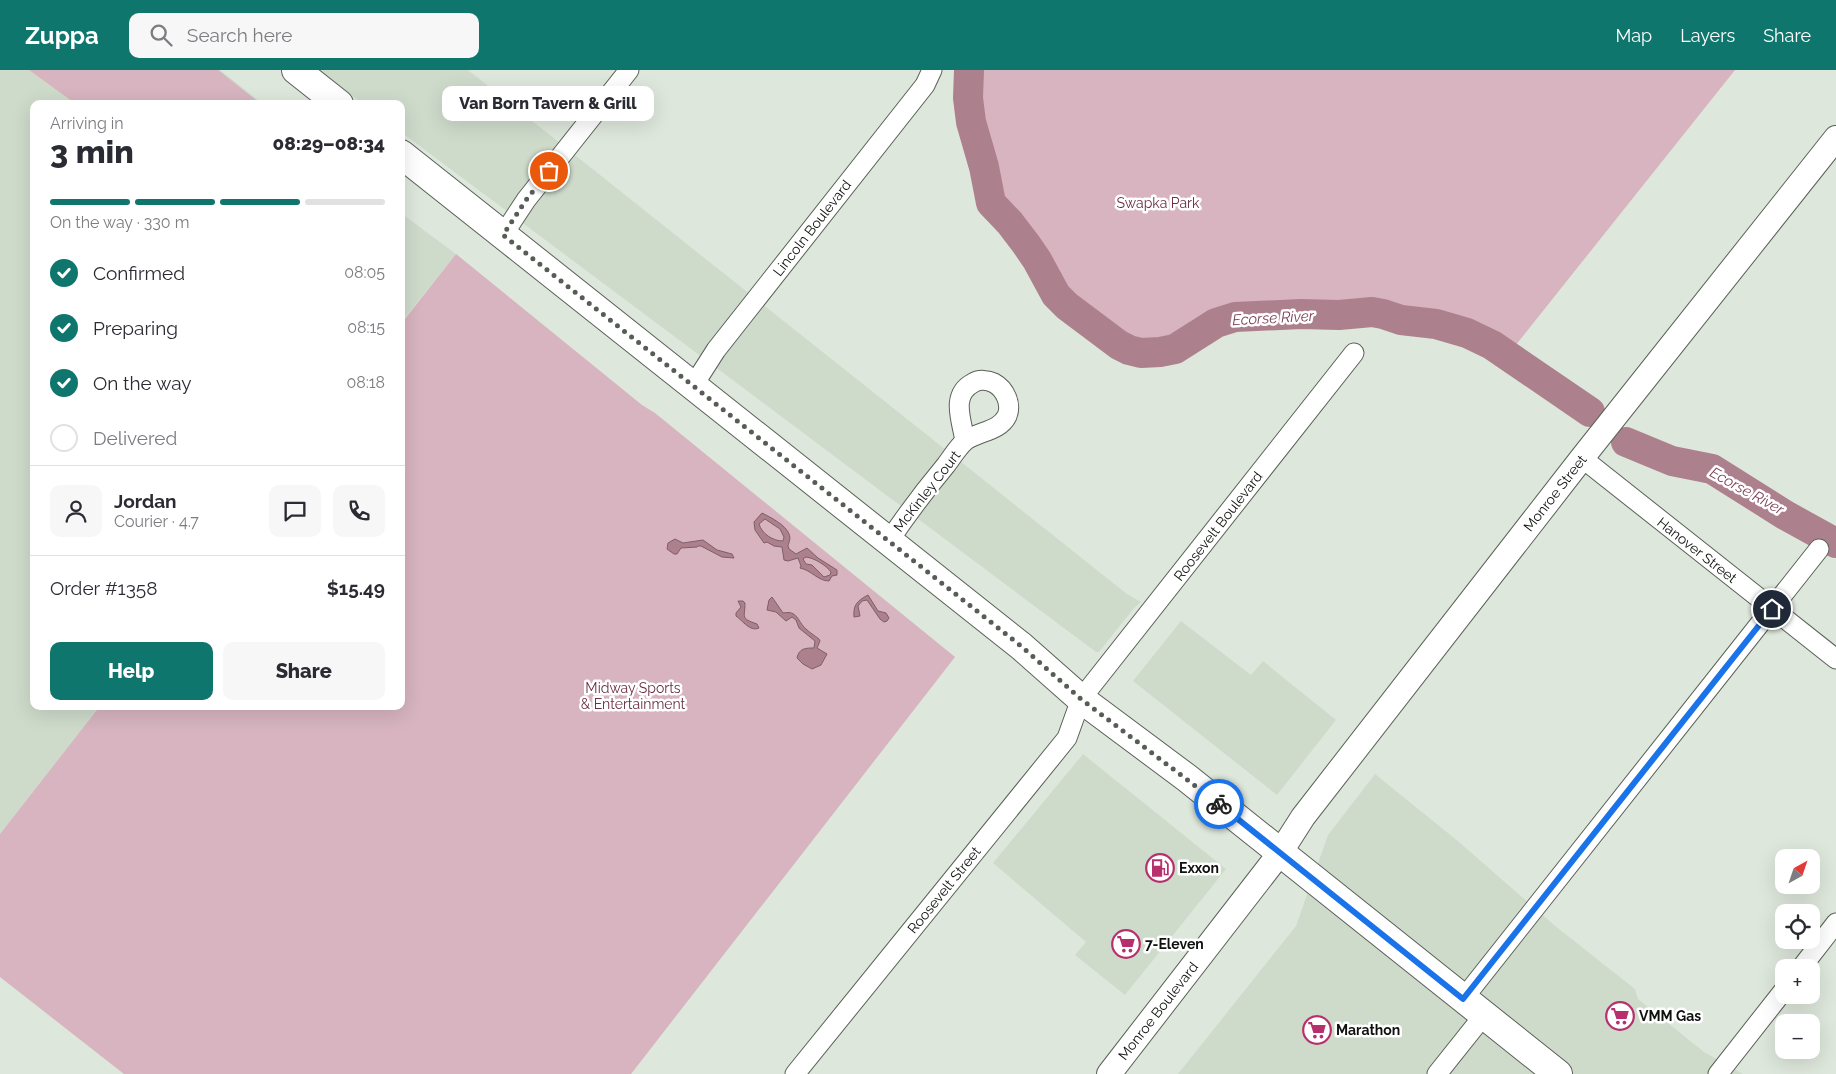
<!DOCTYPE html>
<html lang="en">
<head>
<meta charset="utf-8">
<style>
  body { margin:0; font-family:Raleway,sans-serif; background:#f7f7f7; color:#2b2b33; height:100vh; display:flex; flex-direction:column; font-size:19px; white-space:nowrap }
  * { box-sizing:border-box; margin:0 }
  p { font-size:16px; color:#7c7c81 }
  .icon { flex:none; width:28px; height:28px; fill:none; stroke:currentColor; stroke-width:2; stroke-linecap:round; stroke-linejoin:round }
  .map { position:relative; flex:1; overflow:hidden }
  .panel { position:absolute; left:30px; top:30px; width:375px; height:610px; display:flex; flex-direction:column; background:#fff; border-radius:10px; box-shadow:0 5px 20px #0002 }
  .panel>* { flex:none }
  .needle { width:32px; rotate:40deg }
  .tools { position:absolute; left:1775px; top:779px; display:grid; gap:10px }
  .tools a { display:grid; place-items:center; width:45px; height:45px; border-radius:10px; background:#fff; box-shadow:0 5px 20px #0002; font-size:25px }
  .pin { position:absolute; display:grid; place-items:center; width:42px; height:42px; color:#fff; margin:-21px; border:2px solid #fff; border-radius:50%; box-shadow:0 1px 5px #0007 }
  .courier { position:absolute; display:grid; place-items:center; width:50px; height:50px; margin:-25px; border:4px solid #1a73e8; border-radius:50%; background:#fff; color:#222; box-shadow:0 1px 6px #0007 }
  .bubble { position:absolute; height:35px; border-radius:10px; background:#fff; box-shadow:0 5px 20px #0002; font-size:16px; font-weight:800; line-height:35px; text-align:center }
  .summary em { font-style:normal; font-weight:800 }
  .summary div { display:flex; flex-direction:column-reverse }
  .summary { display:flex; align-items:center; justify-content:space-between; height:85px; padding:0 20px }
  h1 { font-size:32px; font-weight:800; line-height:38px }
  .bar { display:grid; grid-template-columns:repeat(4,1fr); gap:8px 5px; align-content:center; height:60px; padding:0 20px }
  .bar i { height:6px; border-radius:4px; background:#e1e1e2 }
  .bar .current { background:#0f766e }
  .bar p { grid-column:span 4 }
  .line { display:flex; align-items:center; gap:12px; padding:0 20px; border-top:1px solid #e1e1e2 }
  .line div { flex:1 }
  .round { display:grid; place-items:center; flex:none; width:52px; height:52px; border-radius:10px; background:#f7f7f7 }
  ol { padding:0 20px; list-style:none }
  li { display:flex; align-items:center; gap:15px; height:55px }
  li p { margin-inline-start:auto }
  li .icon { padding:5px; border-radius:50%; background:#0f766e; color:#fff; stroke-width:4 }
  li:last-child { color:#7c7c81 }
  li i { width:28px; height:28px; border:2px solid #e1e1e2; border-radius:50% }
  .cta { display:flex; gap:10px; margin-top:auto; padding:10px 20px }
  .cta a { flex:1; height:58px; border-radius:10px; background:#0f766e; color:#fff; font-size:20px; font-weight:800; line-height:58px; text-align:center }
  .cta a+a { background:#f7f7f7; color:#2b2b33 }
  header { display:flex; align-items:center; gap:30px; box-sizing:border-box; height:70px; padding:0 25px; background:#0f766e; color:#fff }
  header strong { font-size:24px }
  nav { display:flex; gap:28px; margin-inline-start:auto; font-size:18px }
  .search { width:350px; height:45px; background:#f7f7f7; display:flex; align-items:center; gap:12px; box-sizing:border-box; padding:0 18px; border-radius:10px; color:#7c7c81; font-size:19px }
  .map>svg:first-child { display:block }
  .built { fill:#cedbcb }
  .green { fill:#d7b4bf }
  .water { fill:#ad808e; stroke:#7d5f68; fill-rule:evenodd }
  .lines { fill:none; stroke-linecap:round; stroke-linejoin:round }
  .river { stroke:#ad808e; stroke-width:30 }
  .minor-casing { stroke:#5a6158; stroke-width:21 }
  .tertiary-casing { stroke:#5a6158; stroke-width:26 }
  .secondary-casing { stroke:#5a6158; stroke-width:30 }
  .minor { stroke:#fff; stroke-width:19 }
  .tertiary { stroke:#fff; stroke-width:24 }
  .secondary { stroke:#fff; stroke-width:28 }
  .done { stroke:#575c56; stroke-width:5; stroke-dasharray:0 9 }
  .route { stroke:#1a73e8; stroke-width:6 }
  .labels { text-anchor:middle; stroke-width:5; stroke-linejoin:round; paint-order:stroke }
  .park-label { font-size:14px; fill:#6b2f46; stroke:#fff }
  .street-label { font-size:14px; fill:#0e110e; stroke:#fff }
  .poi-label { font-size:14px; font-weight:bold; fill:#0e110e; stroke:#fff; text-anchor:start }
  .water-label { font-size:15px; font-style:italic; fill:#7d3f56; stroke:#fff }
</style>
</head>
<body>
<header>
<strong>Zuppa</strong>
<div class="search"><svg class="icon" aria-label="search" viewBox="0 0 24 24"><circle cx="10" cy="10" r="6"/><path d="M15 15l6 6"/></svg>Search here</div>
<nav><a>Map</a><a>Layers</a><a>Share</a></nav>
</header>
<div class="map">
<svg width="1836" height="1004" viewBox="0 0 1836 1004">
  <rect width="100%" height="100%" fill="#dee7dc"/>
  <path class="built" d="M0,0H220L263,34H34V636H100L0,764Z
    M318,0H468L1127,524L1141,532L1134,538L1099,582H1096L401,62V34H363Z
    M401,143L456,184L401,253Z
    M1181,551L1251,605L1263,591L1336,650L1277,725L1133,611Z
    M1083,684L1226,799L1125,925L1075,885L1086,872L993,793Z
    M1375,704L1459,772L1554,855L1635,919L1638,929L1704,982L1743,1004H1178L1296,856L1328,765Z"/>
  <path class="green" d="M29,0H218L261,34H76Z
    M969,0H1735L1507,286L1492,275L1467,263L1436,254L1401,250L1383,244L1372,242L1339,245L1301,244L1235,247L1216,253L1175,279L1160,282L1141,283L1129,280L1119,275L1067,236L1056,225L1037,190L1026,174L1010,153L991,133L984,97L971,52L968,28Z
    M456,184L642,335L655,343L955,587L631,1004H124L0,907V764L100,636H401V254Z"/>
  <path class="water" d="M762,443C770,447 786,455 789,464C791,468 789,472 788,476L789,479L796,484L807,478L818,488L837,500V505L832,506L829,511C818,511 811,500 800,498L801,496L798,488L788,491L784,490L782,477L774,476L767,472L764,473L755,460L754,452ZM765,449L780,459L784,467L783,471C773,471 762,464 759,454ZM806,487C814,488 826,495 831,502L830,505L824,507L812,495L806,494L803,489Z
    M675,469L683,473L703,470L717,480L732,484L734,488L722,487L701,476H698L697,477L681,478L677,484H674L667,479L668,473Z
    M868,525L878,541L886,543L889,548L887,551L884,552L880,549L867,530L862,531L858,536L860,546L854,547C853,535 857,531 868,525Z
    M772,527L783,543C798,540 797,551 806,559C809,562 815,566 819,569L820,571L817,578L827,584L821,595L812,599L803,594L797,588C799,578 806,578 814,578L815,571L799,558L796,550L792,547L786,551L776,542L767,540L769,530Z
    M738,531H743L745,533C745,548 740,548 757,554L759,558C750,562 743,551 736,546V543L741,537Z"/>
  <g class="lines">
    <path class="river" d="M969,0L968,28L971,52L984,97L991,133L1010,153L1026,174L1037,190L1056,225L1067,236L1119,275L1129,280L1141,283L1160,282L1175,279L1216,253L1235,247L1301,244L1339,245L1372,242L1383,244L1401,250L1436,254L1467,263L1492,275L1590,342
      M1626,372L1672,391L1712,399L1785,445L1836,473"/>
    <defs>
      <path id="minor" d="M503,165L526,130L629,0
        M693,316L716,280L925,15L932,0
        M1582,388L1836,589
        M889,471C907,444 926,419 946,395C952,387 958,377 965,371C978,361 999,362 1007,346C1012,334 1005,319 994,313C988,310 979,309 973,313C950,325 962,351 965,371
        M1801,898L1836,853
        M1463,929L1819,479
        M795,1004L1067,668L1081,629L1354,283
        M1437,1004L1484,945
        M1718,1004L1784,920"/>
      <path id="tertiary" d="M1109,1004L1280,783L1303,747L1582,388L1836,68"/>
      <path id="secondary" d="M296,0L339,34
        M401,84L1021,576L1081,629L1187,708L1558,1004"/>
    </defs>
    <use href="#minor" class="minor-casing"/>
    <use href="#tertiary" class="tertiary-casing"/>
    <use href="#secondary" class="secondary-casing"/>
    <use href="#minor" class="minor"/>
    <use href="#tertiary" class="tertiary"/>
    <use href="#secondary" class="secondary"/>
  </g>
  <g class="lines">
    <path class="done" d="M549,101L526,130L503,165L1021,576L1081,629L1219,734"/>
    <path class="route" d="M1219,734L1463,929L1772,539"/>
  </g>
  <defs>
    <symbol id="fuel-ring" viewBox="-11 -11 22 22"><circle r="9.5" fill="#fff" stroke="#b72f6c" stroke-width="1.5"/><path d="M-5.5-6h7V0h2V4h1.3V-2.5L3-4.5l.8-.8L6-3V5H2.5V1h-1V6h-7ZM-4.2-4.7v3.2H.2V-4.7Z" fill="#b72f6c"/></symbol>
    <symbol id="supermarket-ring" viewBox="-11 -11 22 22"><circle r="9.5" fill="#fff" stroke="#b72f6c" stroke-width="1.5"/><path d="M-6-5.5h2.5l.6 2H6L4.5 2H-2.5L-4.4-4H-6ZM-1.5 3.2a1.3 1.3 0 1 0 .1 0ZM3 3.2a1.3 1.3 0 1 0 .1 0Z" fill="#b72f6c"/></symbol>
  </defs>
  <g fill-rule="evenodd">
    <use href="#fuel-ring" x="1144" y="782" width="32" height="32"/>
    <use href="#supermarket-ring" x="1110" y="858" width="32" height="32"/>
    <use href="#supermarket-ring" x="1604" y="930" width="32" height="32"/>
    <use href="#supermarket-ring" x="1301" y="944" width="32" height="32"/>
  </g>
  <g class="labels">
    <g class="park-label">
      <text x="1158" y="138">Swapka Park</text>
      <text x="633" y="623">Midway Sports<tspan x="633" dy="16">&amp; Entertainment</tspan></text>
    </g>
    <g class="street-label">
      <text transform="translate(812 158) rotate(-52)" y="5">Lincoln Boulevard</text>
      <text transform="translate(927 421) rotate(-52)" y="5">McKinley Court</text>
      <text transform="translate(1555 423) rotate(-52)" y="5">Monroe Street</text>
      <text transform="translate(1218 456) rotate(-52)" y="5">Roosevelt Boulevard</text>
      <text transform="translate(1697 480) rotate(38)" y="5">Hanover Street</text>
      <text transform="translate(944 820) rotate(-51)" y="5">Roosevelt Street</text>
      <text transform="translate(1158 941) rotate(-52)" y="5">Monroe Boulevard</text>
    </g>
    <g class="poi-label">
      <text x="1179" y="803">Exxon</text>
      <text x="1145" y="879">7-Eleven</text>
      <text x="1639" y="951">VMM Gas</text>
      <text x="1336" y="965">Marathon</text>
    </g>
    <g class="water-label">
      <text transform="translate(1273 248) rotate(-3)" y="5">Ecorse River</text>
      <text transform="translate(1747 421) rotate(29)" y="5">Ecorse River</text>
    </g>
  </g>
</svg>
<div class="tools">
<a><svg class="needle" viewBox="-14 -14 28 28"><path d="M0-13l5 13h-10z" fill="#e53935"/><path d="M0 13l5-13h-10z" fill="#7c7c81"/></svg></a>
<a><svg class="icon" aria-label="locate" viewBox="0 0 24 24"><circle cx="12" cy="12" r="6"/><path d="M12 2v4M12 18v4M2 12h4M18 12h4"/></svg></a>
<a>+</a>
<a>−</a>
</div>
<div class="pin" style="left:549px;top:101px;background:#ea580c"><svg class="icon" aria-label="bag" viewBox="0 0 24 24"><path d="M5 8h14l-1 12H6zM9 8a3 3 0 0 1 6 0"/></svg></div>
<div class="pin" style="left:1772px;top:539px;background:#1f2937"><svg class="icon" aria-label="home" viewBox="0 0 24 24"><path d="M3 11l9-7 9 7M6 9v11h12V9"/></svg></div>
<div class="courier" style="left:1219px;top:734px"><svg class="icon" aria-label="bike" viewBox="0 0 24 24"><circle cx="6" cy="16" r="4"/><circle cx="18" cy="16" r="4"/><path d="M6 16l4-8h5l3 8M10 8l3 8H6M13 5h3"/></svg></div>
<div class="bubble" style="left:442px;top:16px;width:212px">Van Born Tavern &amp; Grill</div>
<section class="panel">
<div class="summary"><div><h1>3 min</h1><p>Arriving in</p></div><em>08:29–08:34</em></div>
<div class="bar"><i class="current"></i><i class="current"></i><i class="current"></i><i></i><p>On the way · 330 m</p></div>
<ol>
<li><svg class="icon" aria-label="check" viewBox="0 0 24 24"><path d="M5 12l5 5 9-10"/></svg>Confirmed<p>08:05</p></li>
<li><svg class="icon" aria-label="check" viewBox="0 0 24 24"><path d="M5 12l5 5 9-10"/></svg>Preparing<p>08:15</p></li>
<li><svg class="icon" aria-label="check" viewBox="0 0 24 24"><path d="M5 12l5 5 9-10"/></svg>On the way<p>08:18</p></li>
<li><i></i>Delivered</li>
</ol>
<div class="line" style="height:90px"><a class="round"><svg class="icon" aria-label="person" viewBox="0 0 24 24"><circle cx="12" cy="8" r="4"/><path d="M4 21q1-7 8-7t8 7"/></svg></a><div><b>Jordan</b><p>Courier · 4.7</p></div><a class="round"><svg class="icon" aria-label="chat" viewBox="0 0 24 24"><path d="M4 5h16v11H9l-5 4z"/></svg></a><a class="round"><svg class="icon" aria-label="phone" viewBox="0 0 24 24"><path d="M5 4h4l2 5-3 2q2 4 5 5l2-3 5 2v4C11 20 4 13 5 4z"/></svg></a></div>
<div class="line" style="height:65px"><div>Order #1358</div><b>$15.49</b></div>
<div class="cta"><a>Help</a><a>Share</a></div>
</section>
</div>
</body>
</html>
